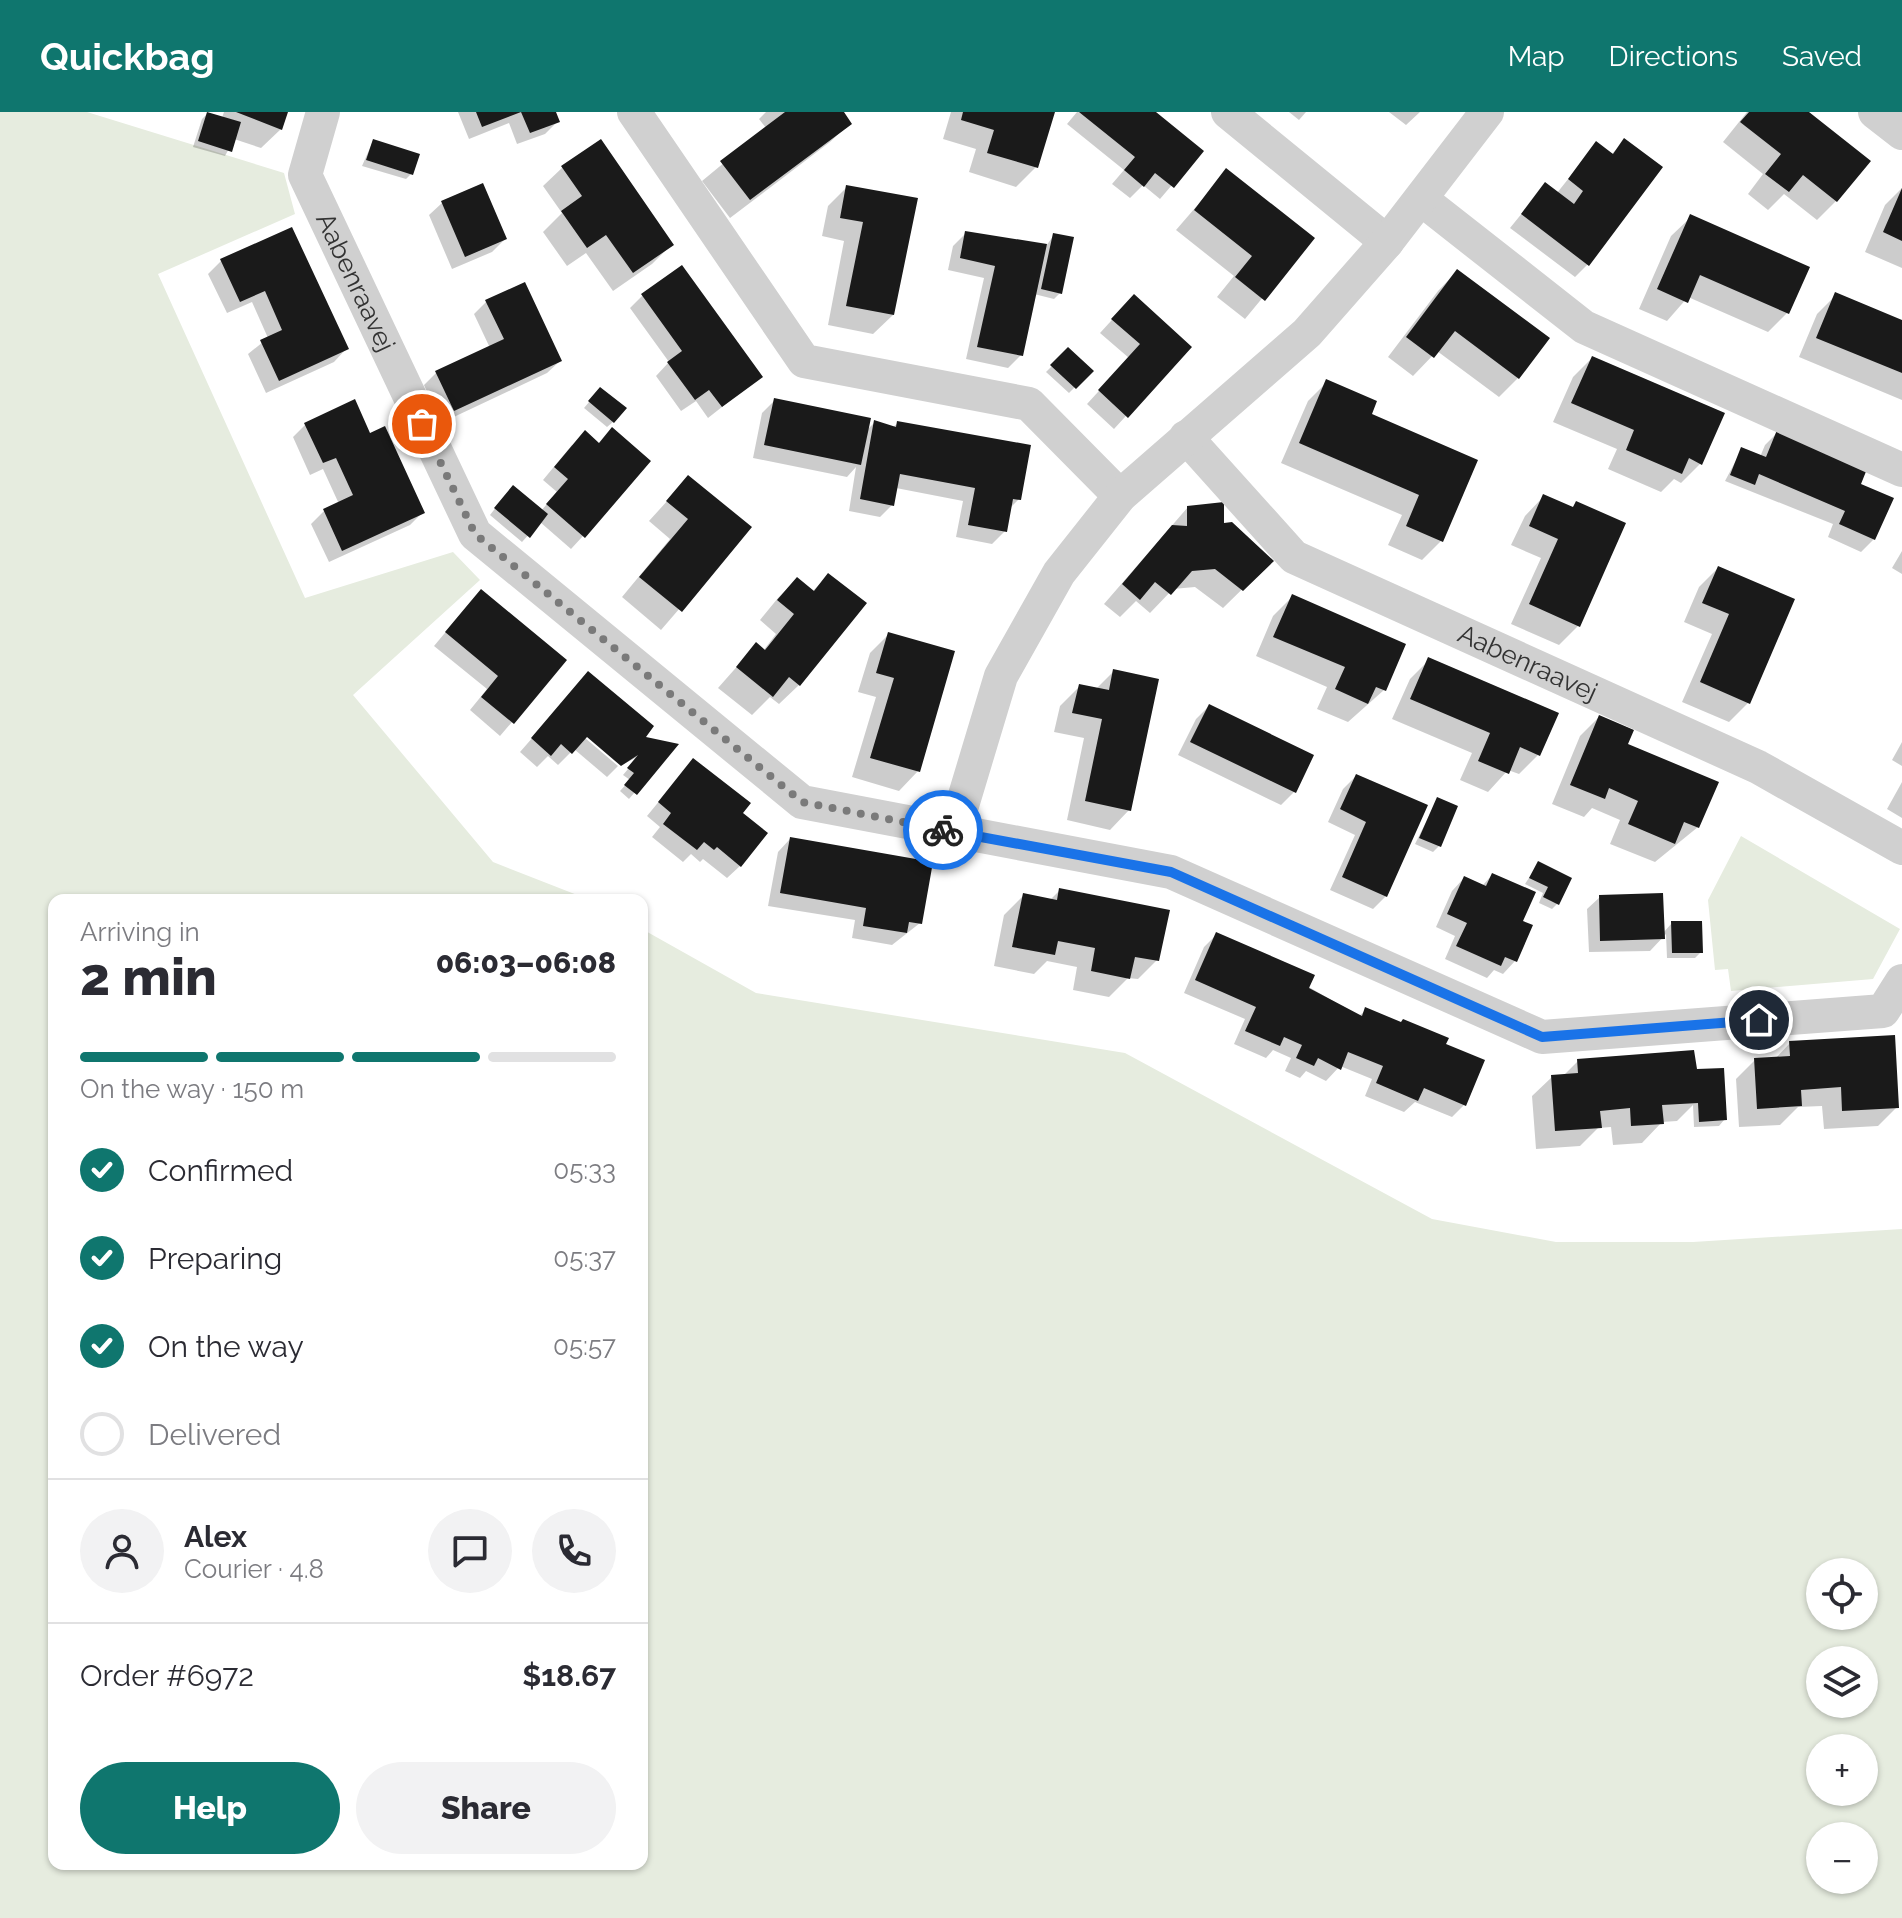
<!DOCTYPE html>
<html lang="en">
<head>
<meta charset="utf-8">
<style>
  body { margin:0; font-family:Raleway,sans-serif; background:#f2f2f3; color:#2b2b33; height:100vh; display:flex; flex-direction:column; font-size:30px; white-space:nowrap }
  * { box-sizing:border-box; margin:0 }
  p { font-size:26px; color:#7c7c81 }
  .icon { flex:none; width:44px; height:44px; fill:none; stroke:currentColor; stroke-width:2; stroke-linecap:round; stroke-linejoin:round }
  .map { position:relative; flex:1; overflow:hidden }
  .panel { position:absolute; left:48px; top:782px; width:600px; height:976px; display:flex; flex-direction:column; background:#fff; border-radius:16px; box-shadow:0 2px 6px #0004 }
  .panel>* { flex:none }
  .buttons { position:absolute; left:1806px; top:1446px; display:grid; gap:16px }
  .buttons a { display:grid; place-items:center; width:72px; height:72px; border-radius:50%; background:#fff; box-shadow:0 2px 6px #0004; font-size:40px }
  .pin { position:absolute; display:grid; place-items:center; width:68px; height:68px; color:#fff; margin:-34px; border:4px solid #fff; border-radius:50%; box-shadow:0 2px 8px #0007 }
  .courier { position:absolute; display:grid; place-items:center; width:80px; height:80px; margin:-40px; border:6px solid #1a73e8; border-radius:50%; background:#fff; color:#222; box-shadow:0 2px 10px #0007 }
  .summary em { font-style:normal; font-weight:800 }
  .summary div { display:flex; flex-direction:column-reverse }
  .summary { display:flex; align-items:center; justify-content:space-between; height:136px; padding:0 32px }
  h1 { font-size:52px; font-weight:800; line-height:60px }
  .bar { display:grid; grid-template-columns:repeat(4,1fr); gap:12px 8px; align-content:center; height:96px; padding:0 32px }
  .bar i { height:10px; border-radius:6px; background:#e1e1e2 }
  .bar .active { background:#0f766e }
  .bar p { grid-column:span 4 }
  .line { display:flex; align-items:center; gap:20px; padding:0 32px; border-top:2px solid #e1e1e2 }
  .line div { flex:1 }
  .round { display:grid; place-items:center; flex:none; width:84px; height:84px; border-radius:42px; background:#f2f2f3 }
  ol { padding:0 32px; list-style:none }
  li { display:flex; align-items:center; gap:24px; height:88px }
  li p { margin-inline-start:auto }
  li .icon { padding:8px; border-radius:50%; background:#0f766e; color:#fff; stroke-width:4 }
  li:last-child { color:#7c7c81 }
  li i { width:44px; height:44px; border:4px solid #e1e1e2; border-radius:50% }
  .cta { display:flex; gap:16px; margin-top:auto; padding:16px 32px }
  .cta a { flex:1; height:92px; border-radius:48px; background:#0f766e; color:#fff; font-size:32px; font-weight:800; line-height:92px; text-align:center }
  .cta a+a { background:#f2f2f3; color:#2b2b33 }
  header { display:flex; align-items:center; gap:48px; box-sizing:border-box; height:112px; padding:0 40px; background:#0f766e; color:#fff }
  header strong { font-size:38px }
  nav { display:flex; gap:44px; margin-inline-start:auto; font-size:28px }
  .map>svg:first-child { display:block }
  .green { fill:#e6ecdf; fill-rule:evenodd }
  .shadow { fill:#0003 }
  .building { fill:#1a1a1a }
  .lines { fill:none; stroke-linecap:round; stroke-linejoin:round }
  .minor { stroke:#d0d0d0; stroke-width:34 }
  .done { stroke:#7a7a7a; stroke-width:8; stroke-dasharray:0 14.4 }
  .route { stroke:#1a73e8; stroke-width:10 }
  .labels { text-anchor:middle; stroke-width:8; stroke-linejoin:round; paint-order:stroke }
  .street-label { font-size:26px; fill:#333; stroke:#fff }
</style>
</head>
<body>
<header>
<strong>Quickbag</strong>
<nav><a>Map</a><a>Directions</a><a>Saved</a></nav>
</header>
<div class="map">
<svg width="1902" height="1806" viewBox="0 0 1902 1806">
  <rect width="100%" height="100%" fill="#fff"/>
  <path class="green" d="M0,0H87L284,61L295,102L158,162L305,486L453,440L480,468L353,583L493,750L590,788H54V1752H642V817L756,881L1125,941L1432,1107L1556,1130H1693L1902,1117V1806H0ZM1820,1460H1864V1504H1820ZM1820,1548H1864V1592H1820ZM1820,1636H1864V1680H1820ZM1820,1724H1864V1768H1820Z
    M1741,724L1900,817L1873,867L1731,879L1728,857L1715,858L1708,788Z"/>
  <path class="shadow" d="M224,0H286L281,17L261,36L234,27L225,44L193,35L202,7L207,2L222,6Z
    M458,0H554L558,9L545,22L517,32L509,11L469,27Z
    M766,0H841L850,11L830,30L730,106L702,69L766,16L759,7Z
    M951,0H1053L1036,55L1016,75L969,60L976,37L943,27Z
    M1077,0H1152L1201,39L1160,87L1143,73L1130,86L1112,72L1124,58L1067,12Z
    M1289,0H1306L1299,8Z
    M1389,0H1420L1406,13Z
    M1747,0H1806L1836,89L1817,108L1784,82L1768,98L1748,82L1763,62L1723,30Z
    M373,29L411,62L406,67L362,54Z
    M1624,29L1588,152L1575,165L1510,116L1545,73L1557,81L1596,32L1611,43Z
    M563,55L671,133L652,152L613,179L586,141L567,154L543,120L562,101L543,74Z
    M1227,59L1312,126L1245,207L1217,185L1234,164L1176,118Z
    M847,75L915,88L893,203L873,222L828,213L844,129L822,124L828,94Z
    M1902,76V156L1865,140L1885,93Z
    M442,91L505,127L492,140L452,157L429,103Z
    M1691,105L1788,200L1768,220L1688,185L1667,209L1639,197L1671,124Z
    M291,117L346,237L334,250L266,281L248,242L268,226L252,190L227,201L208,162L221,149Z
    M966,121L1046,134L1054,123L1060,181L1054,187L1034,182L1021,243L1008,256L966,247L984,166L948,158L953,134Z
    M1457,159L1518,266L1499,285L1437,239L1413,264L1388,245L1438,179Z
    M643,183L760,265L708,306L696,289L681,299L656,264L669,250L630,196Z
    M1836,183L1902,210V288L1799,245L1817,202Z
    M486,190L560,249L547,261L441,311L424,273L436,261L490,236L474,202Z
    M1121,198L1189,235L1114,317L1087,292L1129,246L1100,221Z
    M1068,238L1091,259L1069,281L1046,260Z
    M1592,246L1701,351L1681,371L1674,367L1661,380L1608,357L1617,337L1553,310L1573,265Z
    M1327,270L1369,303L1475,349L1441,429L1422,448L1388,433L1402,403L1281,351L1308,289Z
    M595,283L613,310L607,315L584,296Z
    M775,288L866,319L874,311L892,316L898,311L1019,387L1009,397L1005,419L992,432L956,425L963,389L896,376L892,393L880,405L849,399L856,355L847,365L753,346L762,301Z
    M305,313L369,324L422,401L410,413L329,450L311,412L324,399L339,392L323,357L310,363L293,325Z
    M1778,320L1858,373L1874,427L1861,440L1828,425L1833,412L1725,369L1742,337L1760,345L1765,333Z
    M572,333L583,424L571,437L540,410L522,430L490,403L507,381L541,399L557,380L543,368Z
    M688,366L749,416L661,518L622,485L670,427L649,409Z
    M1544,384L1571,397L1576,391L1578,514L1559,533L1511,512L1541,446L1511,433L1525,404Z
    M1188,395L1271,449L1223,496L1195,475L1173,477L1150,501L1136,489L1120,505L1104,492Z
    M1902,439V462L1892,456Z
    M1718,456L1792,488L1748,591L1729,610L1682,590L1712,522L1684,510L1699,475Z
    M828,463L799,573L779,592L770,585L752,603L718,576L756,533L763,539L776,522L760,508L778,486L797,467L812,480Z
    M1292,485L1384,578L1348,610L1317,597L1327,575L1256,544L1273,504Z
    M469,492L565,548L500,624L470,598L487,577L434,534Z
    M889,522L918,659L899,679L852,665L876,585L858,580L870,541Z
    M1429,548L1538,643L1519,662L1508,658L1488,680L1460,668L1472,641L1392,607L1410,567Z
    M1113,560L1129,698L1110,718L1067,708L1084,626L1054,620L1060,594L1080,574L1096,577Z
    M589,561L652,615L637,631L640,634L647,627L675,633L629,687L620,679L630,668L623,663L639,644L622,653L580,617L578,620L618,654L607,665L574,637L558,653L548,644L537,655L520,640Z
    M1209,594L1312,644L1294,680L1281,693L1178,643L1196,607Z
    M1599,605L1698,715L1655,750L1610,732L1620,708L1592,696L1584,705L1552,692L1580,624Z
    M1902,630V654L1892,648Z
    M693,648L741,701L740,754L727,766L703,747L700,750L691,742L683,750L652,725L660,715L647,704Z
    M1356,664L1386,784L1373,797L1330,778L1355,723L1328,710L1343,677Z
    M1902,670V706L1887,697Z
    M1437,688L1439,734L1433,740L1415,732Z
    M790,727L920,811L892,833L852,826L855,808L768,794L778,740Z
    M1538,752L1557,792L1552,797L1539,791L1543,781L1525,772Z
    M1492,763L1520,810L1515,849L1503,862L1494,858L1487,866L1445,847L1455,824L1436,815L1452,779L1464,766L1482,774Z
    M1060,778L1157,848L1138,867L1128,866L1109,885L1073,878L1077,855L1047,849L1034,862L994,854L1004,803L1024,783L1049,789Z
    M1600,785L1663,821L1672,811L1701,840L1695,846H1667L1666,822L1650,839L1589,840L1587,797Z
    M1217,822L1359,904L1366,898L1444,933L1464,993L1452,1005L1415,990L1404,1000L1365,984L1372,967L1340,954L1326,969L1306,959L1300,966L1285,959L1291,946L1273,938L1266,946L1234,932L1245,907L1184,881L1204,835Z
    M1790,931L1897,995L1878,1014L1824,1017L1822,994L1798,995L1780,1013L1739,1015L1736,967L1755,948L1775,947Z
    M1578,949L1694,963L1724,1008L1719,1014L1694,1015L1693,993L1677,1009L1662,1010L1642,1031L1613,1033L1611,1015L1598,1016L1580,1034L1536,1037L1532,984L1552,965L1563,964Z"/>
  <path class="building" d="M207,0L241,10L232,40L198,29Z
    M236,0H288L282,18Z
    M476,0H521L482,15Z
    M521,0H556L560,10L530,21Z
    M785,0H844L852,12L750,88L720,49Z
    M963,0H1055L1038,56L987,41L994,18L961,8Z
    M1079,0H1156L1204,39L1174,76L1155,61L1144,75L1124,58L1135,45Z
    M1749,0H1809L1871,49L1837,90L1803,63L1789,80L1765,62L1781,42L1740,10Z
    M1624,26L1663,55L1589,154L1521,102L1545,70L1574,92L1583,79L1568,67L1596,29L1613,42Z
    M373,27L420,42L413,63L366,48Z
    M601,27L674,133L633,161L606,123L587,136L561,99L582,84L561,54Z
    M1226,56L1315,126L1265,189L1235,165L1252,144L1194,98Z
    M483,71L507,127L465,145L441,89Z
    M846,73L918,86L894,203L846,194L863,110L840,106Z
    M1902,76V129L1883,120Z
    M1690,102L1810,155L1789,202L1700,163L1688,191L1657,177Z
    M292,115L349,237L279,269L260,228L282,218L265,179L240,190L220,147Z
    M965,119L1047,132L1023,244L977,235L995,154L960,146Z
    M1053,121L1074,125L1062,182L1041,177Z
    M682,153L763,265L722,295L709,278L695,288L667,250L682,239L641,182Z
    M1457,157L1550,226L1519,267L1455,219L1434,246L1406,225Z
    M525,170L562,249L454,299L435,259L504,227L485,188Z
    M1835,180L1902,208V261L1816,226Z
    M1134,182L1192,235L1128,306L1098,278L1140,232L1111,207Z
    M1068,235L1094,259L1076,277L1050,253Z
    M1592,244L1725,301L1702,353L1689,346L1682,362L1626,338L1634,318L1571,291Z
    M1326,267L1377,289L1372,302L1478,348L1443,430L1406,414L1419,383L1299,331Z
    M600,275L627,296L614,311L588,289Z
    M774,286L871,306L861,353L764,333Z
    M355,287L370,321L385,314L425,401L342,439L323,397L353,383L336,346L323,351L304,311Z
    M874,308L896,315L897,309L1031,333L1021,388L1013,387L1007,420L968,413L975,376L900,362L894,394L860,387Z
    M612,315L651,349L585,426L546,392L568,367L554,355L585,318L599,331Z
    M1777,318L1867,357L1861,372L1894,386L1875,428L1839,412L1845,399L1759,362L1755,373L1730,363L1741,335L1766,345Z
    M688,363L752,415L682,500L639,465L688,407L666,389Z
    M513,373L548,402L530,426L494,396Z
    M1543,382L1573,395L1576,389L1626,411L1580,515L1529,492L1558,427L1529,414Z
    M1224,390V411L1232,410L1274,449L1243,479L1215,457L1192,459L1171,483L1155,470L1140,488L1122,472L1172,413L1187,414V394Z
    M1718,454L1795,487L1750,592L1700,570L1729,502L1702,491Z
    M828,461L867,491L800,574L789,565L773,585L736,555L756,530L765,538L794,502L777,488L797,465L814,479Z
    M481,477L567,548L514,612L481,585L498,564L445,520Z
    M1292,482L1406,532L1386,579L1376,575L1368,592L1335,577L1345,555L1273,525Z
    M888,520L955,539L920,660L870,646L894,566L876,561Z
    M1428,545L1559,601L1540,644L1520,635L1509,662L1478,649L1490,621L1410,587Z
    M1113,557L1159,567L1131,699L1085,689L1102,607L1072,601L1079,572L1109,578Z
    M588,559L654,614L646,625L679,632L637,683L624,673L634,661L627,656L638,643L621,654L587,625L572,642L561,632L551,644L531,626Z
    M1209,592L1314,643L1296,681L1190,630Z
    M1599,603L1634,618L1628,632L1719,670L1699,716L1684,710L1675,732L1628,712L1638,689L1609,676L1605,687L1570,673Z
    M693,646L751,691L743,701L768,721L741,755L717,735L714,738L704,730L697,738L663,712L671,701L658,690Z
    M1356,662L1428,693L1387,785L1342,765L1366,710L1340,697Z
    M1437,685L1458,694L1441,735L1419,726Z
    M790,725L933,750L922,812L909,810L907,821L863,814L866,796L780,781Z
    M1538,749L1572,766L1559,793L1543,785L1548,775L1529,766Z
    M1492,761L1536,780L1523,809L1533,813L1517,850L1505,845L1501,854L1456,834L1467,811L1447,802L1464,764L1486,774Z
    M1059,776L1170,798L1159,849L1135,845L1130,867L1091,859L1095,836L1058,829L1055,843L1012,835L1023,781L1057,788Z
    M1663,781L1665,827L1600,829L1599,783Z
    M1671,809H1702L1703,841H1672Z
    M1216,820L1315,863L1309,876L1362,904L1365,895L1401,910L1403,907L1449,926L1446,932L1485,948L1466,994L1424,976L1418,989L1376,971L1383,954L1348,940L1341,958L1318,946L1314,954L1296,946L1302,933L1284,925L1280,934L1245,919L1256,895L1195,868Z
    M1895,923L1899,996L1842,999L1841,975L1801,978L1802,994L1757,997L1754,946L1790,944L1789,929Z
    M1694,938L1697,957L1724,956L1727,1008L1699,1010L1698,991L1662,993L1664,1012L1631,1014L1630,996L1600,999L1602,1016L1555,1019L1551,963L1578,961L1577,947Z"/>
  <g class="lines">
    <g class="minor">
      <path id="s1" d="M323,0L305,63L475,422L802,690L1171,760L1542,925L1883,899L1902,869"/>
      <path d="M634,0L804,249L1029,292L1120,384"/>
      <path d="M1228,0L1387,130"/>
      <path d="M1875,0L1902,21"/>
      <path d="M1421,87L1584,215L1902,358"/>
      <path id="s2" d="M1186,325L1294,445L1758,655L1902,736"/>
      <path d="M954,720L1001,564L1059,461L1120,384L1307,221L1387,130L1487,0"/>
    </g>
  </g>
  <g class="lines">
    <path class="done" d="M422,312L475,422L802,690L943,718"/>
    <path class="route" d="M943,718L1171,760L1542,925L1759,908"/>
  </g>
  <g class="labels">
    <g class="street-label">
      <text dy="9" stroke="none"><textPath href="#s1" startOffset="184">Aabenraavej</textPath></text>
      <text dy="9" stroke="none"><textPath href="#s2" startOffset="418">Aabenraavej</textPath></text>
    </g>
  </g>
</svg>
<div class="buttons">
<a><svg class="icon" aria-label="locate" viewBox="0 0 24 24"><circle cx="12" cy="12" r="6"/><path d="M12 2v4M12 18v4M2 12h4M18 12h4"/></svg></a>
<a><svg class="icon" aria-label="layers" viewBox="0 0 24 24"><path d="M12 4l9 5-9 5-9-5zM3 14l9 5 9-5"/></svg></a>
<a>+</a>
<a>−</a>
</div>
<div class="pin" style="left:422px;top:312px;background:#ea580c"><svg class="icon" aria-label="bag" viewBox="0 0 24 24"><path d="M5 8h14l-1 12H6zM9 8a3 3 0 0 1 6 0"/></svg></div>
<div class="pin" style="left:1759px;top:908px;background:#1f2937"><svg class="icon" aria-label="home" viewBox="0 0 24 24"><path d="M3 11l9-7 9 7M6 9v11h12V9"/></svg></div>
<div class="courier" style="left:943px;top:718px"><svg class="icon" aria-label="bike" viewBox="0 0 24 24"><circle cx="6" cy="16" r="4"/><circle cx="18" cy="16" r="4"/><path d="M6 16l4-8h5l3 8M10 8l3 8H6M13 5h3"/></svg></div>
<section class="panel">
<div class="summary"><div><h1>2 min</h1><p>Arriving in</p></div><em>06:03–06:08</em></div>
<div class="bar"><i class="active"></i><i class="active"></i><i class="active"></i><i></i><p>On the way · 150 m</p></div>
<ol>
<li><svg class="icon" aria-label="check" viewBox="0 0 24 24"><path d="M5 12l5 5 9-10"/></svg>Confirmed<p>05:33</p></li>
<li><svg class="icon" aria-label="check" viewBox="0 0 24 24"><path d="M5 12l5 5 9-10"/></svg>Preparing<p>05:37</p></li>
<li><svg class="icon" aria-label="check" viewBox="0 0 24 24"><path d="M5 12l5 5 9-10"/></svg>On the way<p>05:57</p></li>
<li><i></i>Delivered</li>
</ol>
<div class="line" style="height:144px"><a class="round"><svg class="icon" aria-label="person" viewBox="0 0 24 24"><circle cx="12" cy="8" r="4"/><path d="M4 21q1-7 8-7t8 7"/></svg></a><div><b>Alex</b><p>Courier · 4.8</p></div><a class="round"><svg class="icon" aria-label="chat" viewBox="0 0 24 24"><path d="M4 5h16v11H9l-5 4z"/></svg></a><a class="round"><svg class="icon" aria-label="phone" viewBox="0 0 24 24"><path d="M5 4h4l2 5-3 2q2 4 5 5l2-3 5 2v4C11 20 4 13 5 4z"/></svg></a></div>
<div class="line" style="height:104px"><div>Order #6972</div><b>$18.67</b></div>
<div class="cta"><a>Help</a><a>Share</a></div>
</section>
</div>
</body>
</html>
